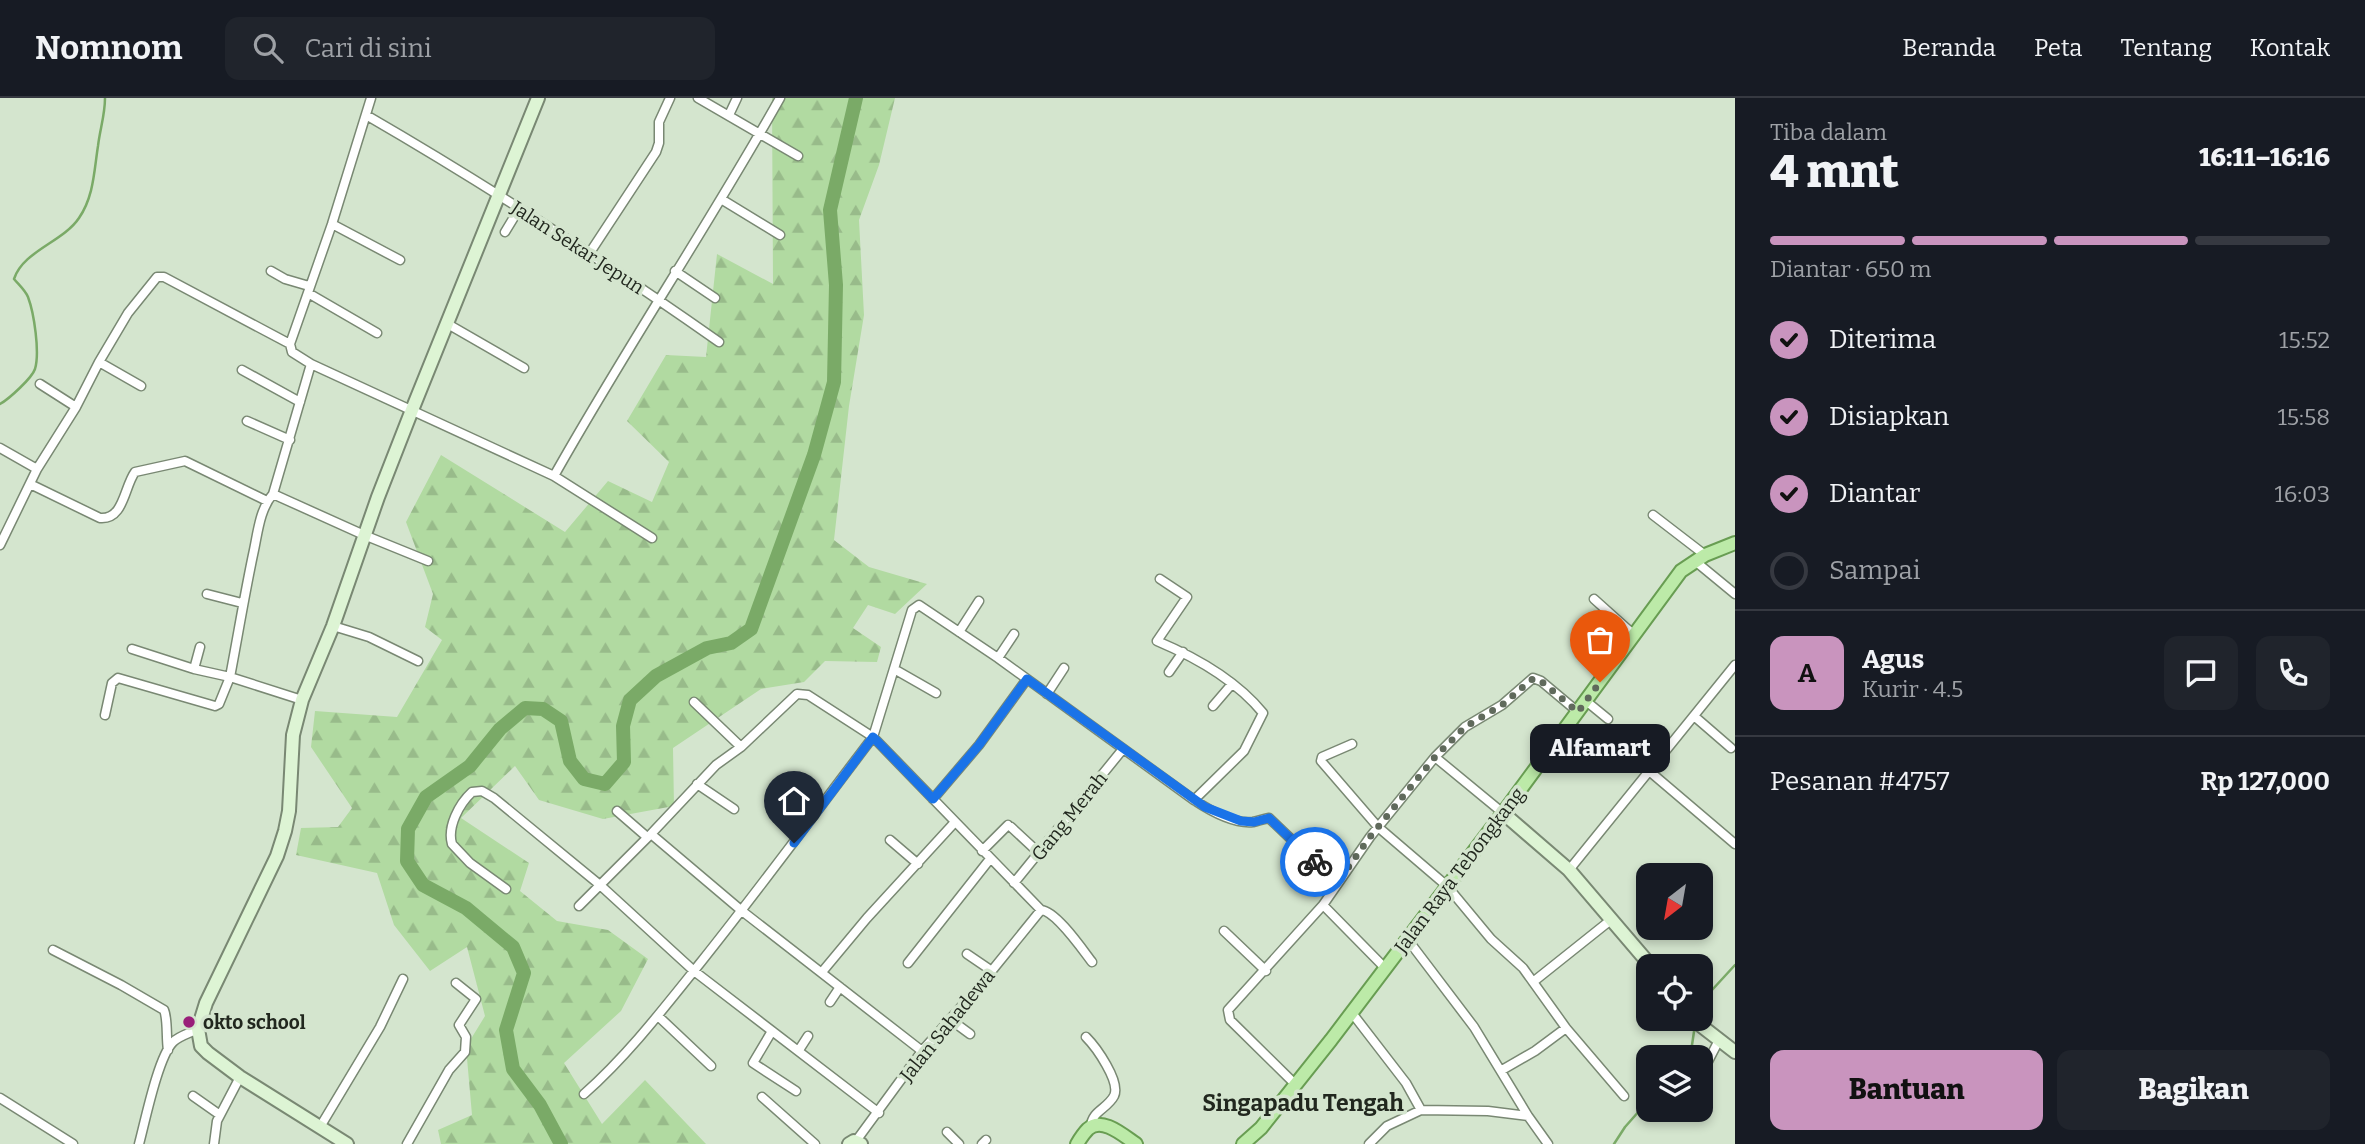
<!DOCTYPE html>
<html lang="id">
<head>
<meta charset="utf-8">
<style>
  body { margin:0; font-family:Bitter,serif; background:#20242c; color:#f1f3f6; height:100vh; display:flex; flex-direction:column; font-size:26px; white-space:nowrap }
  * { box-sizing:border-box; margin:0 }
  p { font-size:23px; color:#9ea1a6 }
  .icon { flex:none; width:38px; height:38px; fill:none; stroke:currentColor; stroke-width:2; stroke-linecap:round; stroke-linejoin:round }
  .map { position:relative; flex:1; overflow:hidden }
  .panel { display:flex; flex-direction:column; background:#171b24; width:630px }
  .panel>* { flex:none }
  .needle { width:46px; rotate:211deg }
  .buttons { position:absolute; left:1636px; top:765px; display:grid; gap:14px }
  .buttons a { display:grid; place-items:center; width:77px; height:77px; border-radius:14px; background:#171b24; box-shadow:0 4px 10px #0003; font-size:35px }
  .pin { position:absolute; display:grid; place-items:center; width:60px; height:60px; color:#fff; margin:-72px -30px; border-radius:50% 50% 50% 0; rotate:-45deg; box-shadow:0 0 7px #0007 }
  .pin .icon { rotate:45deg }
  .courier { position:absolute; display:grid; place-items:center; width:70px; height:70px; margin:-35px; border:5px solid #1a73e8; border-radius:50%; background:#fff; color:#222; box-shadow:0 2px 9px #0007 }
  .bubble { position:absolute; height:49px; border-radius:14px; background:#171b24; box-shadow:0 4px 10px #0003; font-size:23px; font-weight:800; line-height:49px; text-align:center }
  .head em { font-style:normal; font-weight:800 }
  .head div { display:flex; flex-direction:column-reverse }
  .head { display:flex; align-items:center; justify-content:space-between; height:119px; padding:0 35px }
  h1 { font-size:46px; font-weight:800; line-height:52px }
  .bar { display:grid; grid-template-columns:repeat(4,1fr); gap:10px 7px; align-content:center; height:84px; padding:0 35px }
  .bar i { height:9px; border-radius:5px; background:#363941 }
  .bar .on { background:#c994be }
  .bar p { grid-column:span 4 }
  .line { display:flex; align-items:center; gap:18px; padding:0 35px; border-top:2px solid #363941 }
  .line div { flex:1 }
  .round { display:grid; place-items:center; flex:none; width:74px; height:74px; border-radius:14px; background:#20242c }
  ol { padding:0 35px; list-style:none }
  li { display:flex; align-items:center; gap:21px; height:77px }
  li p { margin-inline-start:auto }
  li .icon { padding:7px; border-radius:50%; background:#c994be; color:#111; stroke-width:4 }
  li:last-child { color:#9ea1a6 }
  li i { width:38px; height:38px; border:4px solid #363941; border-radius:50% }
  .button { display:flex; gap:14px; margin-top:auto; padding:14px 35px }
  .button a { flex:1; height:80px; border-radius:14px; background:#c994be; color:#111; font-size:28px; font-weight:800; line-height:80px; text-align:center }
  .button a+a { background:#20242c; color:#f1f3f6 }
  header { display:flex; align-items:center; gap:42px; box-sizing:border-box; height:98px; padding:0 35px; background:#171b24; border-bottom:2px solid #363941 }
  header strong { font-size:33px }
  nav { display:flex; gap:38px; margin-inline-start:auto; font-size:24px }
  .search { width:490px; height:63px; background:#20242c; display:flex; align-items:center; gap:18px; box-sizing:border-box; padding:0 24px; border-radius:14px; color:#9ea1a6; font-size:26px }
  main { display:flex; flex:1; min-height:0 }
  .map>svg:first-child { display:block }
  .forest { fill:url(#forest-firs) }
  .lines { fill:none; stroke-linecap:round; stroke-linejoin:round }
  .stream { stroke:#7aaa67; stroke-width:2.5 }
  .river { stroke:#7aaa67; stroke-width:14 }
  .street-casing { stroke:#798873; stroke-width:11 }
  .secondary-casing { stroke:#798873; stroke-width:16 }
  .primary-casing { stroke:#689d52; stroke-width:16 }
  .street { stroke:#fff; stroke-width:8 }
  .secondary { stroke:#ddf4d4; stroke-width:12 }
  .primary { stroke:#bceaa8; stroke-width:12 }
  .done { stroke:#606a5c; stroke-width:7; stroke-dasharray:0 12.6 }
  .route { stroke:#1a73e8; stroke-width:9 }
  .poi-dot { fill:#991f79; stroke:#d4e5ce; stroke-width:2.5 }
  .labels { text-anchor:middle; stroke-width:7; stroke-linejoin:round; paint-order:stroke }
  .street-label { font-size:19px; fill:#21271e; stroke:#d4e5ce }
  .poi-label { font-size:19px; font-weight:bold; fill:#21271e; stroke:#d4e5ce; text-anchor:start }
  .quarter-label { font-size:23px; font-weight:bold; fill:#21271e; stroke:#d4e5ce }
</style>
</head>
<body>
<header>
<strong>Nomnom</strong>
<div class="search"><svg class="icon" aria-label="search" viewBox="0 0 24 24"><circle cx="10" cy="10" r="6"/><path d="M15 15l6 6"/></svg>Cari di sini</div>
<nav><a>Beranda</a><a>Peta</a><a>Tentang</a><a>Kontak</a></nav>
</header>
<main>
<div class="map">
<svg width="1735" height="1046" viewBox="0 0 1735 1046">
  <defs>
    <pattern id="forest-firs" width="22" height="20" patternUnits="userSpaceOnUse" patternTransform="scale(1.75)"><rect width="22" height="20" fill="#b1daa1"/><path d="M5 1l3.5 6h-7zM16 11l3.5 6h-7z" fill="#98bb8a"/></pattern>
  </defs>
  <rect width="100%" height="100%" fill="#d4e5ce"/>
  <path class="forest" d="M772,0H895L879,67L859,122L864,217L849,308L834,442L869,469L927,486L895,516L868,507L853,530L881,549L877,564L825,563L804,584L761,591L673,650L674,708L603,721L539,702L515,668L461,720L529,765L520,793L557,823L608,832L648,861L621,913L564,965L602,1026L645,982L706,1046H441L438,1032L472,1017L466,949L485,918L467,849L430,873L394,827L377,775L296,757L301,730L338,729L352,710L311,649L315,613L397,619L442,542L425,529L433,496L406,424L441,357L565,434L608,383L652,404L669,364L627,323L666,257L706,259L717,156L773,186Z"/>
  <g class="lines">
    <path class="stream" d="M0,306C9,301 32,280 35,271C40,254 34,215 28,199C25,192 19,187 14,181C23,153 63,144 79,120C94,98 94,73 98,48C100,31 105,17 105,0
      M1701,904L1735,867
      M1683,959L1692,947L1695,927
      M1614,1046L1625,1029L1648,1003"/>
    <path class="river" d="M561,1046L540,1007L513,971L506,932L524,875L513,849L466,810L423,787L407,763L408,731L426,699L470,668L500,631L525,610L543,611L561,623L570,663L584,681L605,686L624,664L623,628L630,602L656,578L707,550L731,545L751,531L814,357L834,284L836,187L830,112L856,0"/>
    <defs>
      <path id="street" d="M698,0L798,58
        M366,17C487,87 605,164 719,244
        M729,17L737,0
        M721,101L780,137
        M332,126L400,162
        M505,134L519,111
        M589,156L656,54L659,45V24L670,0
        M271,173L285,181L309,188
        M675,173L715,200
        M308,195L377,235
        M446,225L524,270
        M99,264L141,288
        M311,266L554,378L652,440
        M242,272L300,304
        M40,286L76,309
        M247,323L290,342
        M0,350L37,371
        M554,378C626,250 708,128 780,0
        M30,386L100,420C124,422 124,389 135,374L185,363L267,403
        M273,396L364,437L428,463
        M1653,417L1705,457
        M0,447L37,371L76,309L99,264L128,215L157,179H164L290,246
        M1695,463L1735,496
        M207,496L242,505
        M1594,501L1633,536
        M333,528L369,539L418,563
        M959,534L979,503
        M998,560L1014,536
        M194,571L200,549
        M894,571L936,595
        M1169,574L1183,554
        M1047,596L1064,570
        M302,602L230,579C238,537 245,494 254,452C258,433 260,411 273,396L311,266L292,254L290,246L332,126L371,0
        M1586,603L1608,621
        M694,604L741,649
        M1213,608L1231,587
        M105,617L112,585L118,580L215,608L219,606L230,579L194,571L132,551
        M1694,618L1731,650
        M1352,646L1322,659L1321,663L1378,729L1447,788L1491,841L1523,870L1566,930L1624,998
        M1435,659L1503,715
        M1648,672L1735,746
        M697,686L734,711
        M933,701L979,647L1027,581
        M1194,702C1209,712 1233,726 1253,724C1258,723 1263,721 1269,720L1337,785
        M617,713L647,739
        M1011,729L1039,755
        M890,742L918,766
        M982,753L1008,727
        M1569,772L1735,567
        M1014,785L1123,651
        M506,791L470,765L452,746C447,729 459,706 472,694L482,693L494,700L600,787L694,873L879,1015
        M1323,807L1385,870
        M579,808L651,736L742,813L922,953
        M1224,833L1266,873
        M53,852L121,887L164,912C168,921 166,941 168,952
        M967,856L992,873
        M1092,864C1082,851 1056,813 1041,812L873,639L912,512L919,507L998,560L1194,702L1244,653L1263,615C1236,582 1195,559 1157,543L1187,499L1160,481
        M908,865L990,761
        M822,874L867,820L955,724
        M1533,884L1612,821
        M830,904L840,889
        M1352,915L1406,985L1421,1012
        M658,918L711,968
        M951,922L970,936
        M772,933L753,965L796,993
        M1086,939C1096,949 1121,984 1114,998C1107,1011 1092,1013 1091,1028
        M799,952L808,938
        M1502,972L1535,953L1566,930
        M1701,977L1718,944
        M1296,987L1230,922L1228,912L1323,807L1370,739L1435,659L1465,629L1502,607L1533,580L1541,583L1578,614
        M584,996C628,957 664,910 701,864C760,790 816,714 873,639L808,597L797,596L741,649L716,667L651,736
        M193,998L220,1017
        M762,999L815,1046
        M0,1000L73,1046
        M1528,1018L1548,1046
        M320,1029L380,929L403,881
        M947,1034L959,1046
        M856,1043L922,953L977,891L1041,812
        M139,1046C145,1024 158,959 173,944C179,938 190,935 198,931
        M214,1046L217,1023L240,979
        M407,1046L449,972L465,954L466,939L459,927L476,901L456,885
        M982,1046L986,1042
        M1369,1046L1387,1028L1421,1012L1488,1013L1528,1018L1474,929L1408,842"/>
      <path id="secondary" d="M1503,715L1569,772L1651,868
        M1691,920L1735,954
        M347,1046L240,979L208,955L201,948L198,931L206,905L277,758L285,733L289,713L293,637L302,602L333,528L378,399L412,312L538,0
        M849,1046L854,1043L861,1046"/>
      <path id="primary" d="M1077,1046C1080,1041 1084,1035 1088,1031C1102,1018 1124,1038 1136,1046
        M1243,1046L1261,1030L1331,942L1503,715L1681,473L1705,457L1735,445"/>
    </defs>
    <use href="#street" class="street-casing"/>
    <use href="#secondary" class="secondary-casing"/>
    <use href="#primary" class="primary-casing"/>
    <use href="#street" class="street"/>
    <use href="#secondary" class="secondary"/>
    <use href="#primary" class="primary"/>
  </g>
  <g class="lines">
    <path class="done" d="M1315,764L1337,785L1370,739L1435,659L1465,629L1502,607L1531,582L1535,580L1541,583L1578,614L1600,584"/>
    <path class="route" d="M794,745L873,639L933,701L979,647L1027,581L1205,709L1241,723L1254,724L1269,720L1315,764"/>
  </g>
  <circle class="poi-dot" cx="189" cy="924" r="7"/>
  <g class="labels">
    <g class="street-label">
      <text transform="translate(578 149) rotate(33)" y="7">Jalan Sekar Jepun</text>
      <text transform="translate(1069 718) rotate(-51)" y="7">Gang Merah</text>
      <text transform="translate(1459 772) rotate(-53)" y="7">Jalan Raya Tebongkang</text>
      <text transform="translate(947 927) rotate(-51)" y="7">Jalan Sahadewa</text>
    </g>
    <g class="poi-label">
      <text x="203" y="931">okto school</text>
    </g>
    <g class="quarter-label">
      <text x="1303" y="1013">Singapadu Tengah</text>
    </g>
  </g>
</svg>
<div class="buttons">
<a><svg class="needle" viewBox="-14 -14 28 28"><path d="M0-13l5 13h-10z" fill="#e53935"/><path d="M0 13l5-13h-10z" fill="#9ea1a6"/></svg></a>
<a><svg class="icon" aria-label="locate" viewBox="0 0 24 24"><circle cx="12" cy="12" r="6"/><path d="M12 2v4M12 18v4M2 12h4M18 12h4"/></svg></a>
<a><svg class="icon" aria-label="layers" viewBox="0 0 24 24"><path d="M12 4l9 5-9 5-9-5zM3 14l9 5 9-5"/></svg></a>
</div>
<div class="pin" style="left:1600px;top:584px;background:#ea580c"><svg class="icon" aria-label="bag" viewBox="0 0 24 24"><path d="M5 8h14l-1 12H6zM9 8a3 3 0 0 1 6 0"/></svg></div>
<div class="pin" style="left:794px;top:745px;background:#1f2937"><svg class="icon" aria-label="home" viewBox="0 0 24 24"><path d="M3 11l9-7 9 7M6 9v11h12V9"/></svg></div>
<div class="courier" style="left:1315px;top:764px"><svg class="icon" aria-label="bike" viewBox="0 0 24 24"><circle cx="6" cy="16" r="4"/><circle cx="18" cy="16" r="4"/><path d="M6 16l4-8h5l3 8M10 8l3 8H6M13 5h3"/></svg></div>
<div class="bubble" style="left:1530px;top:626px;width:140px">Alfamart</div>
</div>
<section class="panel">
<div class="head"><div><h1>4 mnt</h1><p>Tiba dalam</p></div><em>16:11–16:16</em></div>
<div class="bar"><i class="on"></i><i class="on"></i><i class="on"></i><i></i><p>Diantar · 650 m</p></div>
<ol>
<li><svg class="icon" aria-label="check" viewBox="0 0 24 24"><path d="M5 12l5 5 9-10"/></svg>Diterima<p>15:52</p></li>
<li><svg class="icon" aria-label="check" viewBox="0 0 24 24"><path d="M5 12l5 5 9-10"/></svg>Disiapkan<p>15:58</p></li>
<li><svg class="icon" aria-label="check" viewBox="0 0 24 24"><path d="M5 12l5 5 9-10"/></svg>Diantar<p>16:03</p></li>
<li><i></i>Sampai</li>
</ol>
<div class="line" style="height:126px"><b class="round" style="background:#c994be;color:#111">A</b><div><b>Agus</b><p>Kurir · 4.5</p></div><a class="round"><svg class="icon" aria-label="chat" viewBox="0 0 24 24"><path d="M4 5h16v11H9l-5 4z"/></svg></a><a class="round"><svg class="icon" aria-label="phone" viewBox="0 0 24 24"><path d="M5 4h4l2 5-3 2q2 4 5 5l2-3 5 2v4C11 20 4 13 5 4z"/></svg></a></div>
<div class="line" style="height:91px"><div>Pesanan #4757</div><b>Rp 127,000</b></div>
<div class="button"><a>Bantuan</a><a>Bagikan</a></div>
</section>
</main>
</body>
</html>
